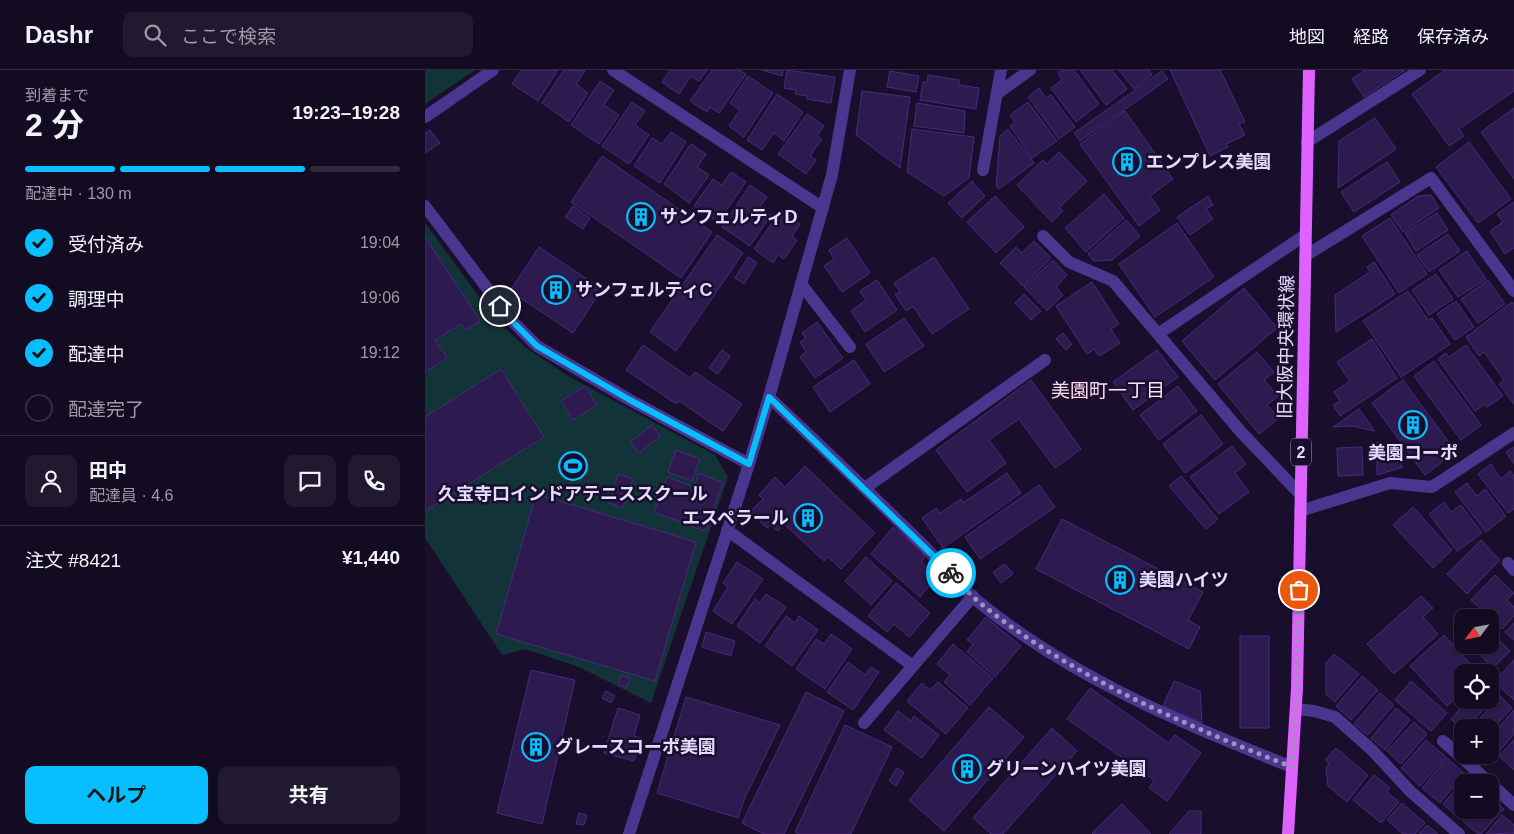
<!DOCTYPE html>
<html lang="ja">
<head>
<meta charset="utf-8">
<style>
  body { margin:0; font-family:Arial,"Noto Sans JP",sans-serif; background:#20192f; color:#f1f3f6; height:100vh; display:flex; flex-direction:column; font-size:19px; white-space:nowrap }
  * { box-sizing:border-box; margin:0 }
  p { font-size:16px; color:#9d9ba5 }
  .icon { flex:none; width:28px; height:28px; fill:none; stroke:currentColor; stroke-width:2; stroke-linecap:round; stroke-linejoin:round }
  .map { position:relative; flex:1; overflow:hidden }
  .panel { display:flex; flex-direction:column; background:#130b22; width:425px }
  .panel>* { flex:none }
  .needle { width:32px; rotate:238deg }
  .tools { position:absolute; left:1029px; top:539px; display:grid; gap:10px }
  .tools a { display:grid; place-items:center; width:45px; height:45px; border-radius:10px; background:#130b22; box-shadow:0 1px 4px #0004,0 0 0 1px #322b40; font-size:25px }
  .pin { position:absolute; display:grid; place-items:center; width:42px; height:42px; color:#fff; margin:-21px; border:2px solid #fff; border-radius:50%; box-shadow:0 1px 5px #0007 }
  .courier { position:absolute; display:grid; place-items:center; width:50px; height:50px; margin:-25px; border:4px solid #07bfff; border-radius:50%; background:#fff; color:#222; box-shadow:0 1px 6px #0007 }
  .overview em { font-style:normal; font-weight:700 }
  .overview div { display:flex; flex-direction:column-reverse }
  .overview { display:flex; align-items:center; justify-content:space-between; height:85px; padding:0 25px }
  h1 { font-size:32px; font-weight:700; line-height:38px }
  .bar { display:grid; grid-template-columns:repeat(4,1fr); gap:8px 5px; align-content:center; height:60px; padding:0 25px }
  .bar i { height:6px; border-radius:4px; background:#322b40 }
  .bar .active { background:#07bfff }
  .bar p { grid-column:span 4 }
  .line { display:flex; align-items:center; gap:12px; padding:0 25px; border-top:1px solid #322b40 }
  .line div { flex:1 }
  .round { display:grid; place-items:center; flex:none; width:52px; height:52px; border-radius:10px; background:#20192f }
  ol { padding:0 25px; list-style:none }
  li { display:flex; align-items:center; gap:15px; height:55px }
  li p { margin-inline-start:auto }
  li .icon { padding:5px; border-radius:50%; background:#07bfff; color:#111; stroke-width:4 }
  li:last-child { color:#9d9ba5 }
  li i { width:28px; height:28px; border:2px solid #322b40; border-radius:50% }
  .primary-button { display:flex; gap:10px; margin-top:auto; padding:10px 25px }
  .primary-button a { flex:1; height:58px; border-radius:10px; background:#07bfff; color:#111; font-size:20px; font-weight:700; line-height:58px; text-align:center }
  .primary-button a+a { background:#20192f; color:#f1f3f6 }
  header { display:flex; align-items:center; gap:30px; box-sizing:border-box; height:70px; padding:0 25px; background:#130b22; border-bottom:1px solid #322b40 }
  header strong { font-size:24px }
  nav { display:flex; gap:28px; margin-inline-start:auto; font-size:18px }
  .search { width:350px; height:45px; background:#20192f; display:flex; align-items:center; gap:12px; box-sizing:border-box; padding:0 18px; border-radius:10px; color:#9d9ba5; font-size:19px }
  main { display:flex; flex:1; min-height:0 }
  .map>svg:first-child { display:block }
  .green { fill:#123337 }
  .building { fill:#2d1a4f; stroke:#482a7d }
  .lines { fill:none; stroke-linecap:round; stroke-linejoin:round }
  .minor { stroke:#49378f; stroke-width:12 }
  .major { stroke:#de62ff; stroke-width:12 }
  .done { stroke:#9e94b6; stroke-width:5; stroke-dasharray:0 9 }
  .route { stroke:#07bfff; stroke-width:6 }
  .labels { text-anchor:middle; stroke-width:5; stroke-linejoin:round; paint-order:stroke }
  .shield { fill:#190f2d; stroke:#a89ec0; stroke-width:1 }
  .shield-label { font-size:16px; font-weight:bold; fill:#e5dbff }
  .poi-label { font-size:18px; font-weight:bold; fill:#e5dbff; stroke:#190f2d; text-anchor:start }
  .street-label { font-size:18px; fill:#e5dbff; stroke:#190f2d }
  .neighbourhood-label { font-size:19px; fill:#ffdded; stroke:#190f2d }
</style>
</head>
<body>
<header>
<strong>Dashr</strong>
<div class="search"><svg class="icon" aria-label="search" viewBox="0 0 24 24"><circle cx="10" cy="10" r="6"/><path d="M15 15l6 6"/></svg>ここで検索</div>
<nav><a>地図</a><a>経路</a><a>保存済み</a></nav>
</header>
<main>
<section class="panel">
<div class="overview"><div><h1>2 分</h1><p>到着まで</p></div><em>19:23–19:28</em></div>
<div class="bar"><i class="active"></i><i class="active"></i><i class="active"></i><i></i><p>配達中 · 130 m</p></div>
<ol>
<li><svg class="icon" aria-label="check" viewBox="0 0 24 24"><path d="M5 12l5 5 9-10"/></svg>受付済み<p>19:04</p></li>
<li><svg class="icon" aria-label="check" viewBox="0 0 24 24"><path d="M5 12l5 5 9-10"/></svg>調理中<p>19:06</p></li>
<li><svg class="icon" aria-label="check" viewBox="0 0 24 24"><path d="M5 12l5 5 9-10"/></svg>配達中<p>19:12</p></li>
<li><i></i>配達完了</li>
</ol>
<div class="line" style="height:90px"><a class="round"><svg class="icon" aria-label="person" viewBox="0 0 24 24"><circle cx="12" cy="8" r="4"/><path d="M4 21q1-7 8-7t8 7"/></svg></a><div><b>田中</b><p>配達員 · 4.6</p></div><a class="round"><svg class="icon" aria-label="chat" viewBox="0 0 24 24"><path d="M4 5h16v11H9l-5 4z"/></svg></a><a class="round"><svg class="icon" aria-label="phone" viewBox="0 0 24 24"><path d="M5 4h4l2 5-3 2q2 4 5 5l2-3 5 2v4C11 20 4 13 5 4z"/></svg></a></div>
<div class="line" style="height:65px"><div>注文 #8421</div><b>¥1,440</b></div>
<div class="primary-button"><a>ヘルプ</a><a>共有</a></div>
</section>
<div class="map">
<svg width="1089" height="764" viewBox="0 0 1089 764">
  <rect width="100%" height="100%" fill="#190f2d"/>
  <path class="green" d="M0,0H50L0,34Z
    M0,153L68,246L100,277L143,306L290,385L303,407L226,633L154,597L100,579L77,585L0,468Z"/>
  <path class="building" d="M96,0H133L113,31L87,14Z
    M139,0L160,1L151,14L163,23L144,52L117,33Z
    M245,0H282L274,11L266,6L254,24L237,12Z
    M287,0H314L321,4L294,43L285,37L282,42L265,31Z
    M337,0H358L357,6Z
    M362,0L410,7L406,33L382,29V26L370,24L371,20L359,18Z
    M638,0H649L674,34L651,52L626,18L637,10L633,3Z
    M655,0H687L702,19L681,35Z
    M694,0H724L727,5L709,19Z
    M745,0H795L820,52L814,54L820,65L801,74L803,77L785,86Z
    M940,0H980L939,27L927,9Z
    M1020,0H1089V21L1034,59L1039,66L1024,76L987,24Z
    M465,1L494,6L491,22L462,17Z
    M737,1L743,9L655,71L649,63Z
    M503,5L534,10V15L554,18L551,39L495,30L498,12H502Z
    M323,6L348,23L319,67L304,56L315,40L305,33Z
    M175,11L189,20L179,35L194,45L174,74L146,55Z
    M614,18L621,28L626,25L650,57L634,69L603,27Z
    M437,21L485,27L475,98L431,65Z
    M352,24L378,42L359,71L349,63L337,80L322,70Z
    M207,32L220,41L210,55L224,65L204,94L177,76Z
    M603,32L632,71L607,88L585,56L590,52L585,45Z
    M492,33L540,41L539,63L489,56Z
    M1089,38V109L1056,62Z
    M700,41L748,109L725,126L735,140L714,156L655,74Z
    M382,44L399,56L392,66L397,69L385,86L391,90L381,104L353,84Z
    M950,48L971,79L913,118L914,71Z
    M487,59L549,67L544,108L519,126L482,102Z
    M583,59L609,93L574,119L571,116L575,66Z
    M5,60L15,73L0,83V63Z
    M246,62L261,72L235,113L209,96L227,68L237,74Z
    M1044,72L1086,129L1053,153L1011,97Z
    M266,74L281,84L272,97L284,105L264,133L239,114Z
    M634,82L662,111L634,138L638,141L627,152L592,115L618,90L622,94Z
    M177,86L287,162L256,208L146,132Z
    M962,92L975,112L929,142L916,122Z
    M306,102L321,112L293,152L269,136L288,109L297,115Z
    M547,111L560,126L537,148L523,133Z
    M325,115L342,127L335,137L346,145L325,176L297,157Z
    M679,124L699,148L661,182L640,158Z
    M1006,125L1014,138L978,162L966,145L993,126Z
    M570,126L599,157L571,183L542,152Z
    M783,126L788,135L781,139L788,149L765,165L752,147Z
    M1089,132V178L1080,184L1065,161L1078,152L1072,144Z
    M148,136L165,148L158,159L140,147Z
    M356,140L375,154L367,166L372,170L359,189L353,185L348,193L329,179Z
    M1012,143L1023,160L991,181L980,163Z
    M965,148L1002,204L974,223L937,166Z
    M701,150L715,166L687,190L669,191L663,184Z
    M752,153L789,207L730,247L694,194Z
    M1023,164L1035,181L1004,202L992,185Z
    M292,165L318,183L251,281L225,262Z
    M0,167L55,251L41,260L36,254L10,270L22,288L0,302Z
    M422,168L445,203L417,222L399,196L409,189L404,180Z
    M609,171L626,188L598,216L575,193L591,177L597,183Z
    M114,177L177,219L148,263L85,221Z
    M1042,181L1061,209L1033,227L1014,200Z
    M323,187L332,193L319,214L310,208Z
    M509,187L544,239L507,264L488,236L481,241L470,224L475,222L469,213Z
    M628,190L642,205L631,217L638,225L622,241L599,217Z
    M949,192L970,224L911,262L910,225L945,202L942,197Z
    M1011,204L1028,229L1004,245L987,220Z
    M452,210L472,240L440,262L426,241L441,230L435,221Z
    M1063,210L1080,234L1053,253L1036,229Z
    M667,212L694,254L686,259L695,273L674,286L669,279L662,284L631,236Z
    M819,218L852,258L790,310L757,271Z
    M983,221L1003,250L1007,248L1025,274L976,307L938,251Z
    M599,224L616,241L606,250L590,233Z
    M1031,231L1049,257L1030,270L1012,244Z
    M1087,232L1089,234V334L1074,314L1079,310L1059,282L1054,286L1041,267Z
    M479,248L499,276L459,302L441,274Z
    M392,252L418,288L390,308L375,287L381,282L375,272L381,268L377,263Z
    M638,263L647,274L641,280L631,269Z
    M947,269L972,308L915,346L908,335L915,331L909,322L925,311L912,292Z
    M218,275L265,308L270,302L317,334L298,361L254,331L251,334L201,300Z
    M1041,275L1078,326L1062,337L1060,334L1050,341L1013,289L1021,283L1024,287Z
    M297,280L305,286L293,304L284,298Z
    M732,280L753,307L708,340L688,312Z
    M832,282L849,302L839,310L853,326L842,335L854,348L834,364L793,314Z
    M429,290L445,314L405,342L388,317Z
    M1009,291L1056,355L1036,370L989,306Z
    M76,299L119,367L0,441V347Z
    M606,310L656,379L630,398L594,349L564,370L581,393L542,422L511,380Z
    M978,310L1028,378L1015,387L1018,391L1000,405L947,333Z
    M160,316L172,335L148,350L136,331Z
    M753,316L772,341L734,370L715,345Z
    M934,339L950,361L927,356L908,357Z
    M776,345L798,374L760,403L738,374Z
    M227,355L235,366L214,383L205,372Z
    M952,372H957L978,397L952,405Z
    M807,376L821,394L810,403L824,422L794,444L765,407Z
    M937,377L938,405L913,406L912,378Z
    M1089,377V394L1081,382Z
    M251,380L275,389L267,411L243,402Z
    M1066,394L1076,409L1085,401L1089,406V439L1083,443L1053,404Z
    M380,396L450,463L416,499L403,487L399,491L359,454L353,461L346,455L342,458L325,442L338,429L334,425L350,407L360,417Z
    M274,403L298,413L280,461L229,442L242,407L269,417Z
    M582,403L596,423L518,478L497,448L511,438L515,443L536,429L538,433Z
    M193,404L208,409L198,438L184,433Z
    M756,406L793,449L781,459L744,416Z
    M1042,413L1052,426L1060,419L1081,446L1061,462L1030,422Z
    M614,415L630,437L555,489L540,467Z
    M111,424L271,472L230,611L71,564Z
    M1019,432L1026,442L1036,435L1057,463L1032,481L1004,444Z
    M988,437L1027,480L1008,498L968,455Z
    M637,449L778,522L763,550L775,557L764,579L611,499Z
    M468,457L501,485L496,492L513,506L495,527L446,484Z
    M1056,470L1075,490L1042,524L1022,504Z
    M441,487L467,511L446,535L420,511Z
    M312,492L338,509L307,554L288,541L303,517L298,513Z
    M580,494L588,504L576,513L568,502Z
    M1070,505L1089,523L1082,530L1089,537V546L1077,559L1046,530Z
    M471,513L505,543L484,567L469,554L462,562L443,546Z
    M341,524L361,537L335,573L312,556L330,529L335,533Z
    M996,526L1008,538L998,547L1013,564L969,604L942,574Z
    M361,546L370,553L374,546L393,560L367,596L340,576Z
    M561,547L596,576L570,607L542,582L548,574L542,570Z
    M1089,553V570L1080,562Z
    M1065,561L1085,581L1068,598L1045,575H1065Z
    M281,562L310,571L306,586L277,577Z
    M406,564L427,579L400,619L371,599L391,569L399,574Z
    M1019,565L1053,602H1038V621L1022,636L985,596Z
    M815,566H844V658H815Z
    M528,574L568,608L545,635L519,612L525,605L512,594Z
    M909,584L934,604L910,632L901,624V593Z
    M1089,590V630L1069,612Z
    M423,592L440,605L446,597L454,602L428,640L402,622Z
    M106,600L150,610L117,754L72,743Z
    M196,605L205,608L202,617L193,615Z
    M937,606L953,620L926,650L911,636Z
    M749,611L775,621L777,653L738,636Z
    M986,611L1022,643L1006,661L970,630Z
    M513,612L543,638L521,664L482,631L497,613L505,620Z
    M665,618L744,673L750,665L776,683L742,731L724,718L729,710L642,649Z
    M1065,620L1071,625L1042,658H1038V660L1026,649L1043,630H1065Z
    M181,621L190,626L186,633L177,628Z
    M381,622L419,641L359,764H339L317,753Z
    M955,623L969,635L943,665L929,654Z
    M1075,626L1087,638L1065,661V658H1046Z
    M261,627L355,655L319,730L313,748L232,723Z
    M564,637L599,667L519,761L484,730Z
    M193,638L215,645L209,666L216,668L209,691L179,683Z
    M971,638L985,650L960,680L946,668Z
    M1089,640V664L1069,687L1065,684V667Z
    M473,641L486,651L489,646L514,665L497,688L459,660Z
    M989,652L1002,664L976,694L962,681Z
    M420,655L467,677L426,764H375L370,762Z
    M627,658L652,681L578,764H566L548,748Z
    M1001,670L1021,687L995,716L976,698Z
    M1089,670V700L1074,686Z
    M911,678L943,705L922,732L903,716L901,698L904,694L900,690Z
    M1022,688L1039,703L1015,733L997,718Z
    M472,698L479,702L471,716L464,711Z
    M949,705L965,718L962,722L974,732L956,753L928,730Z
    M1042,706L1050,712H1038V740H1042L1035,749L1018,734Z
    M1065,727L1079,739L1056,764H1053L1038,751L1047,740H1065Z
    M977,733L1000,753L990,764H978L962,750Z
    M697,734L726,764H668L667,763Z
    M764,741H776V764H744Z
    M154,743L162,745L159,755L151,754Z
    M1077,745L1089,755V763L1061,764Z
    M1002,755L1013,764H994Z"/>
  <g class="lines">
    <path class="minor" d="M188,0L398,138
      M573,23L605,0
      M0,47L68,0
      M882,72L995,0
      M558,100L576,0
      M0,136L86,250L112,276L205,330L324,394
      M618,166L644,192L688,211L816,362L875,424
      M880,186L1006,108L1089,221
      M376,214L425,277
      M733,264L880,165
      M344,327C396,376 448,426 499,476C517,494 535,517 555,533C646,607 758,654 867,697
      M440,418L620,290
      M875,441L965,413L1007,417L1089,363
      M302,460L488,596
      M1083,493L1089,500
      M871,639L889,641L910,647L947,680L985,721L1034,764
      M439,653L548,526
      M1018,671L1064,712
      M1065,713L1089,735
      M204,764L324,394L344,327L407,105L425,0"/>
    <path class="major" d="M863,764L872,618L884,0"/>
  </g>
  <g class="lines">
    <path class="done" d="M526,503C535,513 544,524 555,533C647,607 758,654 867,697L872,618L874,520"/>
    <path class="route" d="M75,236L86,250L112,276L205,330L324,394L344,327L526,503"/>
  </g>
  <defs>
    <symbol id="building-ring" viewBox="-11 -11 22 22"><circle r="9.5" fill="#190f2d" stroke="#07bfff" stroke-width="1.5"/><path d="M-4-6H4V6H1V3H-1V6H-4ZM-2.5-4.3h1.7v1.8h-1.7ZM.8-4.3h1.7v1.8H.8ZM-2.5-1h1.7V.8h-1.7ZM.8-1h1.7V.8H.8Z" fill="#07bfff"/></symbol>
    <symbol id="stadium-ring" viewBox="-11 -11 22 22"><circle r="9.5" fill="#190f2d" stroke="#07bfff" stroke-width="1.5"/><path d="M0-5a6.5 5 0 1 0 0 10a6.5 5 0 1 0 0-10ZM-3.5-1.8h7v3.6h-7Z" fill="#07bfff"/></symbol>
  </defs>
  <g fill-rule="evenodd">
    <use href="#building-ring" x="686" y="76" width="32" height="32"/>
    <use href="#building-ring" x="200" y="131" width="32" height="32"/>
    <use href="#building-ring" x="115" y="204" width="32" height="32"/>
    <use href="#building-ring" x="972" y="339" width="32" height="32"/>
    <use href="#stadium-ring" x="132" y="380" width="32" height="32"/>
    <use href="#building-ring" x="367" y="432" width="32" height="32"/>
    <use href="#building-ring" x="679" y="494" width="32" height="32"/>
    <use href="#building-ring" x="95" y="661" width="32" height="32"/>
    <use href="#building-ring" x="526" y="683" width="32" height="32"/>
  </g>
  <g class="labels">
    <rect class="shield" x="866" y="368.5" width="20" height="27" rx="4"/>
    <g class="shield-label">
      <text x="876" y="388">2</text>
    </g>
    <g class="poi-label">
      <text x="721" y="98">エンプレス美園</text>
      <text x="235" y="153">サンフェルティD</text>
      <text x="150" y="226">サンフェルティC</text>
      <text x="988" y="389" text-anchor="middle">美園コーポ</text>
      <text x="148" y="430" text-anchor="middle">久宝寺口インドアテニススクール</text>
      <text x="364" y="454" text-anchor="end">エスペラール</text>
      <text x="714" y="516">美園ハイツ</text>
      <text x="130" y="683">グレースコーポ美園</text>
      <text x="561" y="705">グリーンハイツ美園</text>
    </g>
    <g class="street-label">
      <text transform="translate(861 277) rotate(-89)" y="6">旧大阪中央環状線</text>
    </g>
    <g class="neighbourhood-label">
      <text x="683" y="327">美園町一丁目</text>
    </g>
  </g>
</svg>
<div class="tools">
<a><svg class="needle" viewBox="-14 -14 28 28"><path d="M0-13l5 13h-10z" fill="#e53935"/><path d="M0 13l5-13h-10z" fill="#9d9ba5"/></svg></a>
<a><svg class="icon" aria-label="locate" viewBox="0 0 24 24"><circle cx="12" cy="12" r="6"/><path d="M12 2v4M12 18v4M2 12h4M18 12h4"/></svg></a>
<a>+</a>
<a>−</a>
</div>
<div class="pin" style="left:874px;top:520px;background:#ea580c"><svg class="icon" aria-label="bag" viewBox="0 0 24 24"><path d="M5 8h14l-1 12H6zM9 8a3 3 0 0 1 6 0"/></svg></div>
<div class="pin" style="left:75px;top:236px;background:#1f2937"><svg class="icon" aria-label="home" viewBox="0 0 24 24"><path d="M3 11l9-7 9 7M6 9v11h12V9"/></svg></div>
<div class="courier" style="left:526px;top:503px"><svg class="icon" aria-label="bike" viewBox="0 0 24 24"><circle cx="6" cy="16" r="4"/><circle cx="18" cy="16" r="4"/><path d="M6 16l4-8h5l3 8M10 8l3 8H6M13 5h3"/></svg></div>
</div>
</main>
</body>
</html>
